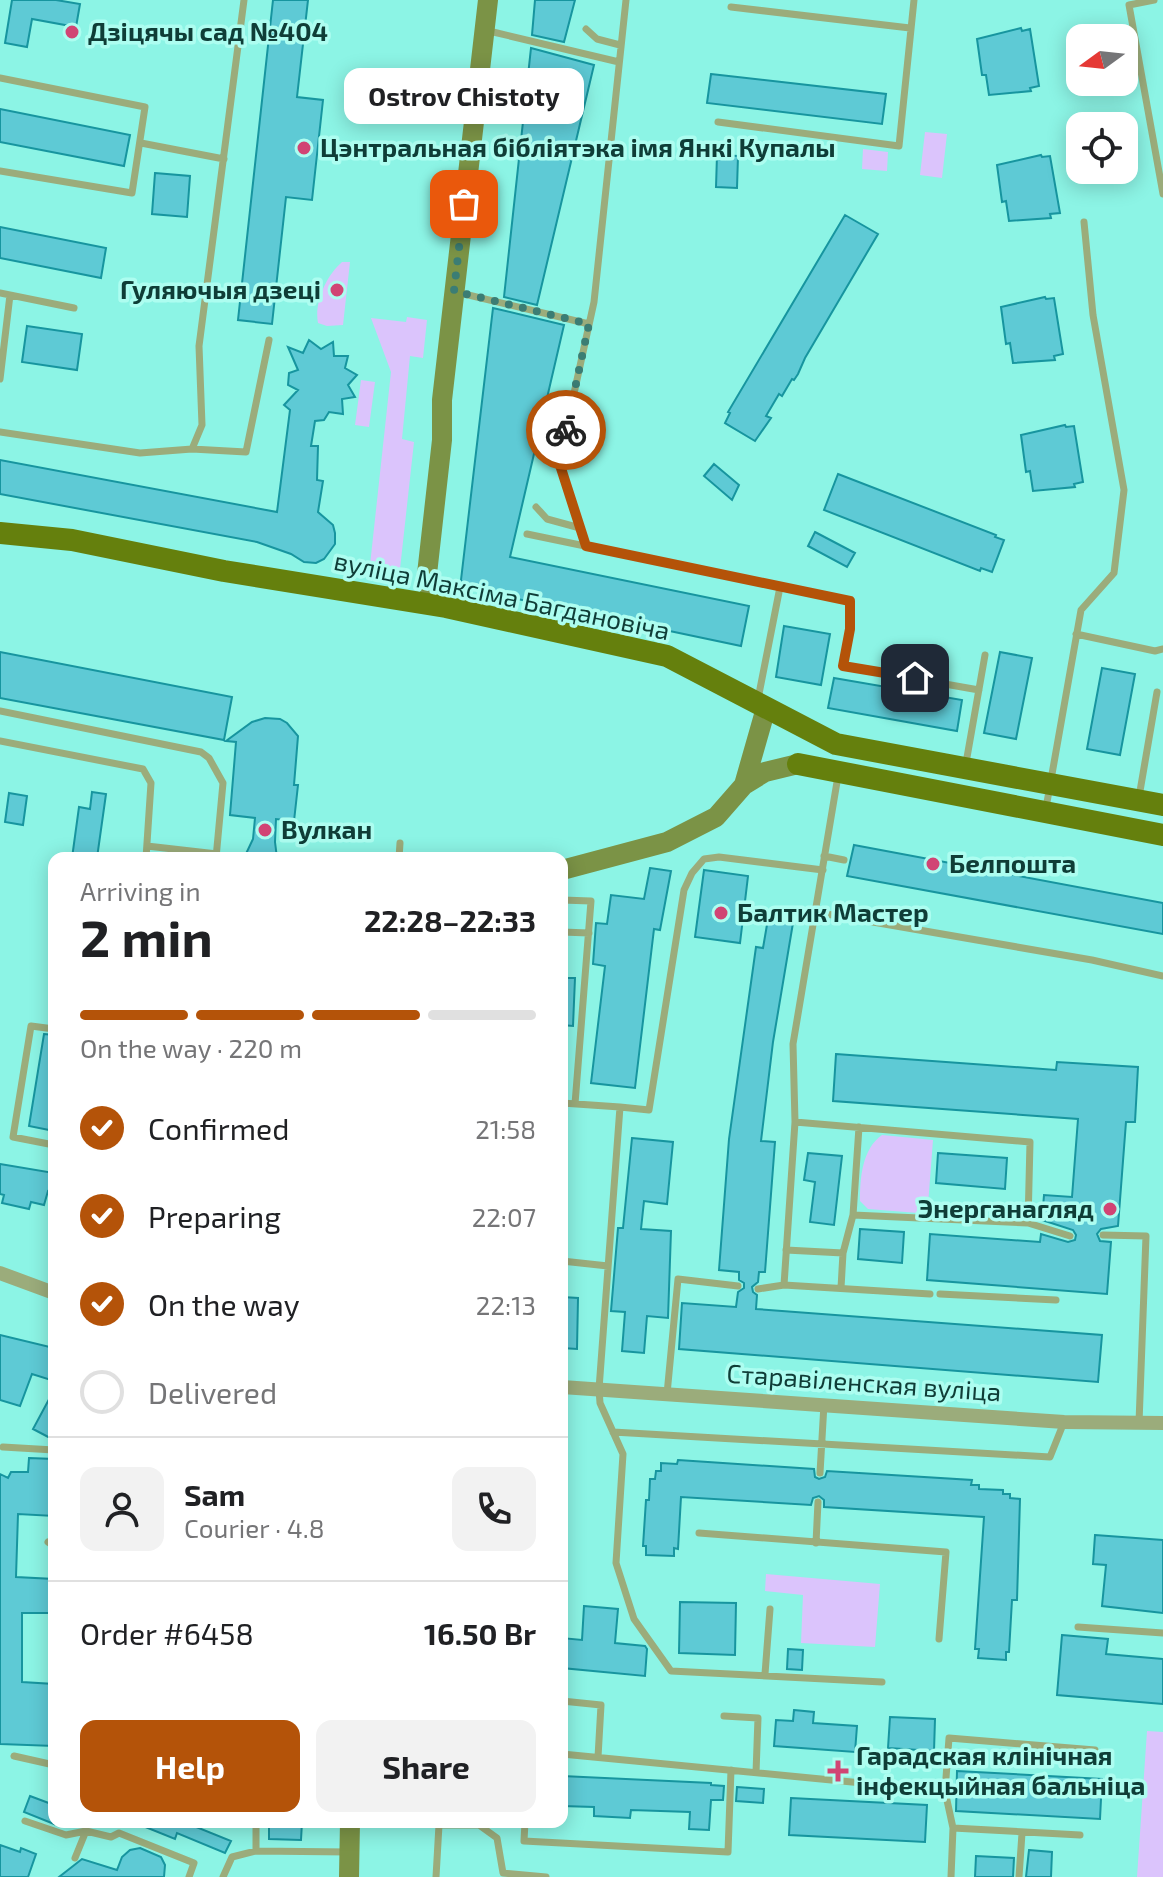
<!DOCTYPE html>
<html lang="en">
<head>
<meta charset="utf-8">
<style>
  body { margin:0; font-family:"Exo 2",sans-serif; background:#f2f2f2; color:#202124; height:100vh; display:flex; flex-direction:column; font-size:30px; white-space:nowrap }
  * { box-sizing:border-box; margin:0 }
  p { font-size:26px; color:#757577 }
  .icon { flex:none; width:44px; height:44px; fill:none; stroke:currentColor; stroke-width:2; stroke-linecap:round; stroke-linejoin:round }
  .map { position:relative; flex:1; overflow:hidden }
  .side { position:absolute; left:48px; top:852px; width:520px; height:976px; display:flex; flex-direction:column; background:#fff; border-radius:16px; box-shadow:0 4px 20px #0003 }
  .side>* { flex:none }
  .needle { width:52px; rotate:255deg }
  .controls { position:absolute; left:1066px; top:24px; display:grid; gap:16px }
  .controls a { display:grid; place-items:center; width:72px; height:72px; border-radius:16px; background:#fff; box-shadow:0 4px 20px #0003; font-size:40px }
  .pin { position:absolute; display:grid; place-items:center; width:68px; height:68px; color:#fff; margin:-34px; border-radius:16px; box-shadow:0 4px 12px #0006 }
  .courier { position:absolute; display:grid; place-items:center; width:80px; height:80px; margin:-40px; border:6px solid #b45309; border-radius:50%; background:#fff; color:#222; box-shadow:0 2px 10px #0007 }
  .bubble { position:absolute; height:56px; border-radius:16px; background:#fff; box-shadow:0 4px 20px #0003; font-size:26px; font-weight:700; line-height:56px; text-align:center }
  .head em { font-style:normal; font-weight:700 }
  .head div { display:flex; flex-direction:column-reverse }
  .head { display:flex; align-items:center; justify-content:space-between; height:136px; padding:0 32px }
  h1 { font-size:52px; font-weight:700; line-height:60px }
  .bar { display:grid; grid-template-columns:repeat(4,1fr); gap:12px 8px; align-content:center; height:96px; padding:0 32px }
  .bar i { height:10px; border-radius:6px; background:#e0e0e0 }
  .bar .on { background:#b45309 }
  .bar p { grid-column:span 4 }
  .line { display:flex; align-items:center; gap:20px; padding:0 32px; border-top:2px solid #e0e0e0 }
  .line div { flex:1 }
  .round { display:grid; place-items:center; flex:none; width:84px; height:84px; border-radius:16px; background:#f2f2f2 }
  ol { padding:0 32px; list-style:none }
  li { display:flex; align-items:center; gap:24px; height:88px }
  li p { margin-inline-start:auto }
  li .icon { padding:8px; border-radius:50%; background:#b45309; color:#fff; stroke-width:4 }
  li:last-child { color:#757577 }
  li i { width:44px; height:44px; border:4px solid #e0e0e0; border-radius:50% }
  .cta { display:flex; gap:16px; margin-top:auto; padding:16px 32px }
  .cta a { flex:1; height:92px; border-radius:16px; background:#b45309; color:#fff; font-size:32px; font-weight:700; line-height:92px; text-align:center }
  .cta a+a { background:#f2f2f2; color:#202124 }
  .map>svg:first-child { display:block }
  .green { fill:#dbc4fc }
  .building { fill:#5ecad5; stroke:#17959f; stroke-width:2 }
  .lines { fill:none; stroke-linecap:round; stroke-linejoin:round }
  .service { stroke:#9bac7b; stroke-width:7 }
  .minor { stroke:#9bac7b; stroke-width:14 }
  .secondary { stroke:#7b9346; stroke-width:20 }
  .primary { stroke:#65800d; stroke-width:22 }
  .done { stroke:#3b7d74; stroke-width:8; stroke-dasharray:0 14.4 }
  .route { stroke:#b45309; stroke-width:10 }
  .poi-dot { fill:#d14474; stroke:#adfdf0; stroke-width:3 }
  .labels { text-anchor:middle; stroke-width:7; stroke-linejoin:round; paint-order:stroke }
  .poi-label { font-size:26px; font-weight:bold; fill:#0f3d37; stroke:#adfdf0; text-anchor:start }
  .street-label { font-size:26px; fill:#0f3d37; stroke:#adfdf0 }
</style>
</head>
<body>
<div class="map">
<svg width="1163" height="1877" viewBox="0 0 1163 1877">
  <rect width="100%" height="100%" fill="#8cf4e5"/>
  <path class="green" d="M925,132L947,134L942,178L920,175Z
    M863,149L888,152L887,171L862,169Z
    M342,262H350L343,325L327,326L318,323C314,303 326,276 342,262Z
    M407,317L427,320L423,358L410,356L402,439L414,442L400,569L370,565L391,372L371,318L406,322Z
    M361,380L375,382L369,427L355,425Z
    M882,1135L933,1140L928,1205L918,1213L868,1209L860,1201C860,1178 862,1149 882,1135Z
    M766,1574L880,1584L875,1647L801,1643L803,1595L765,1591Z
    M1147,1731L1163,1732V1877H1137Z"/>
  <path class="building" d="M12,0H56L80,4L76,27L32,19L27,47L5,43Z
    M273,0H308L297,97L323,100L312,200L286,197L272,324L238,320Z
    M535,0H575L564,42L532,35Z
    M1021,28L1022,31L1030,29L1039,86L1030,88L1031,91L989,95L986,75H982L977,39Z
    M531,48L594,65L537,305L504,297Z
    M711,74L886,94L882,124L707,103Z
    M0,109L130,135L124,166L0,142Z
    M717,155L738,156L737,188L716,187Z
    M1041,155L1042,157L1050,156L1060,213L1050,214L1051,218L1009,221L1006,201L1002,202L997,165Z
    M155,173L190,176L187,217L152,214Z
    M845,215L878,234L805,358L798,374L794,380L792,379L782,396L779,394L766,416L771,418L755,441L725,423L730,413L728,412Z
    M0,227L106,248L101,278L0,258Z
    M1045,297L1046,299L1054,298L1063,354L1054,356L1055,360L1013,363L1010,343L1006,344L1001,307Z
    M493,308L564,325L510,557L749,606L741,646L465,588L461,580Z
    M27,326L82,334L77,370L22,362Z
    M309,340L321,349L333,342L334,356H348L345,368L357,375L348,385L355,397L342,399L343,414L329,412L324,420L315,421L311,446H318L317,480L323,481L318,512L333,525L335,533V544L324,559L316,563L304,562L291,554L257,542L0,494V460L277,512L290,410L284,405L298,390L288,385L289,373L298,370L288,347L303,353Z
    M1065,425L1066,427L1074,426L1083,482L1074,484L1075,487L1033,491L1030,471L1026,472L1021,435Z
    M714,464L739,485L732,500L704,476Z
    M838,474L996,535L995,537L1004,540L992,572L981,568L980,571L824,510Z
    M815,532L855,553L847,567L808,546Z
    M784,626L830,634L821,685L776,677Z
    M0,652L232,697L224,740L0,698Z
    M1000,652L1032,658L1016,739L984,733Z
    M1102,668L1135,674L1120,755L1087,749Z
    M834,678L962,700L957,731L828,708Z
    M265,718L280,719L287,723L298,736L294,785H298L294,821L276,819L275,842L277,858H244L253,839L255,818L230,815L236,742L226,741L252,722Z
    M92,792L106,794L97,858H72L79,807L90,809Z
    M9,793L27,796L23,825L5,822Z
    M854,845L1163,903V934L847,876Z
    M650,868L671,871L660,930L654,929L635,1088L591,1083L605,966L593,964L596,923L607,924L611,895L644,899Z
    M704,870L748,876L740,943L695,937Z
    M769,913L794,917L773,1042L761,1141L775,1142L765,1272H759L758,1282L752,1287L753,1292L757,1295L756,1309L1102,1335L1098,1382L679,1349L682,1303L736,1307L738,1292L744,1288V1283L739,1280V1272L719,1270L729,1139L756,947L763,948Z
    M562,978H575L573,1026L562,1025Z
    M44,1034L54,1035V1131L29,1126Z
    M836,1054L1056,1070L1057,1062L1138,1067L1135,1122H1126L1118,1226L1101,1229L1097,1234L1100,1241L1111,1242L1107,1294L927,1280L930,1234L1040,1242L1041,1234L1068,1242L1075,1240L1076,1235L1073,1230L1042,1220L1044,1195L1072,1197L1078,1119L833,1101Z
    M632,1138L673,1142L667,1204L644,1201L641,1229L671,1231L668,1318L647,1316L644,1353L622,1351L625,1312L611,1311L618,1228H623Z
    M808,1153L842,1156L834,1225L810,1222L815,1182L804,1180Z
    M938,1153L1007,1158L1005,1189L936,1183Z
    M0,1164L54,1173L51,1192L48,1191L44,1205L31,1202L29,1209L2,1203L4,1195L0,1194Z
    M860,1229L904,1232L902,1263L858,1259Z
    M562,1297L578,1298L577,1349L562,1348Z
    M0,1335L54,1348V1381L32,1374L20,1406L0,1400Z
    M54,1390V1440L33,1429Z
    M29,1458L54,1459V1516L18,1514L16,1577L54,1579V1613H22V1682L54,1684V1746L0,1744V1474L8,1478L11,1472H28Z
    M678,1460L814,1469L815,1477L819,1479L825,1477L827,1471L972,1480L971,1485H979V1489L1003,1490V1494H1010V1498L1020,1499L1017,1600H1012L1009,1652H1006V1660L978,1658L979,1649H975L984,1517L824,1507V1500L819,1496L813,1498L811,1505L681,1497L678,1549L674,1548V1556L646,1555V1546H643L646,1500H649L650,1479H655L656,1471H661V1463L677,1464Z
    M1095,1535L1163,1540V1613L1102,1606L1106,1565L1093,1564Z
    M680,1602L736,1603L735,1655L679,1653Z
    M584,1606L618,1609L615,1643L645,1646L647,1649L645,1676L562,1668V1638L582,1640Z
    M1062,1635L1108,1639L1106,1654L1163,1659V1704L1057,1695Z
    M788,1649L803,1650L802,1670L787,1669Z
    M794,1710L814,1712L813,1723L857,1726L855,1752L774,1746L776,1720L793,1721Z
    M890,1717L935,1719L934,1751L888,1748Z
    M957,1771L1102,1779L1100,1819L956,1811Z
    M562,1776L711,1783V1785L724,1786L723,1800H711L709,1830L689,1829L690,1812L631,1810L630,1818L594,1816V1807L562,1806Z
    M737,1787L764,1789L763,1803L736,1801Z
    M30,1796L54,1805V1824L24,1812Z
    M791,1798L927,1805L925,1842L789,1835Z
    M133,1822H184L231,1841L225,1853L177,1833L175,1839Z
    M269,1822H302L301,1840L269,1839Z
    M0,1845L20,1852L21,1848L36,1854L28,1877H0Z
    M140,1848L161,1857L165,1865L164,1877H59L82,1859L117,1870L122,1857L130,1850Z
    M1029,1850L1052,1852L1051,1877H1026Z
    M976,1856L1014,1858L1013,1877H975Z"/>
  <g class="lines">
    <path class="service" d="M1154,0L1129,5L1163,194
      M731,7L910,28
      M586,29L597,39L620,45
      M489,31L619,62
      M0,78L145,107L132,193L0,171
      M718,122L899,146L914,0
      M141,143L224,159
      M456,292L589,324
      M0,293L74,308
      M0,379L10,295
      M0,432L140,453L192,449L246,452L269,340
      M192,449L202,425L199,346L244,0
      M536,507L547,519L580,528
      M527,534L850,601V629L843,666L979,690
      M586,546L559,462L594,302L626,0
      M1076,634L1155,651L1163,649
      M758,699L780,587
      M0,711L201,752L209,758L223,783L216,858
      M0,741L143,769L151,783L146,858
      M966,763L985,655
      M1139,797L1157,692
      M1046,808L1081,610L1114,573L1124,490L1093,315L1084,222
      M147,846L217,854
      M824,856L844,860
      M399,858L400,843
      M562,900L591,901L575,1104
      M815,912L1092,960L1163,976
      M562,932L589,933
      M54,1029L31,1026L13,1137L54,1145
      M562,1103L620,1107L599,1389L600,1403L623,1454L616,1563L634,1619L671,1671L882,1682
      M620,1107L649,1110L684,890L692,873L704,859L719,857L823,870
      M795,1122L793,1044L838,776
      M1028,1223L1070,1236
      M1103,1235L1146,1236L1139,1423
      M786,1250L843,1253
      M562,1261L608,1266
      M784,1285L930,1294
      M841,1288L843,1253L853,1215
      M758,1289L784,1285L795,1122L1030,1142L1028,1223L853,1215L859,1127
      M940,1294L1056,1300
      M667,1394L678,1279L738,1286
      M613,1432L1050,1457L1064,1422
      M3,1447L54,1450
      M820,1473L824,1404
      M699,1533L946,1552L939,1639
      M48,1542L54,1546
      M816,1543L818,1502
      M1078,1627L1163,1633
      M765,1674L770,1609
      M562,1701L601,1705L598,1757
      M724,1716L758,1718L756,1773
      M562,1754L945,1791
      M14,1756L54,1765
      M25,1821L66,1835L86,1831L111,1837L119,1833L194,1863L189,1877
      M525,1822L524,1841L728,1852L731,1770
      M953,1828L1080,1835
      M256,1851V1822
      M75,1858L86,1831
      M223,1877L232,1857L256,1851L348,1852
      M436,1877L439,1825H479L497,1838L503,1873L546,1877
      M951,1877L953,1828L945,1791L949,1738L1095,1750
      M1019,1877L1022,1833"/>
    <path class="minor" d="M0,1273L54,1293
      M562,1387L1064,1422L1163,1423"/>
    <path class="secondary" d="M446,607L426,583L442,440V400L488,0
      M744,785L766,708
      M562,870L667,842L716,817L744,785L765,772L798,764
      M349,1877L350,1822"/>
    <path class="primary" d="M0,533L72,540L224,571L446,607L667,656L836,744L1163,805
      M798,764L1163,835"/>
  </g>
  <g class="lines">
    <path class="done" d="M464,204L454,291L589,324L566,430"/>
    <path class="route" d="M566,430L559,462L586,546L850,601V629L843,666L915,678"/>
  </g>
  <g class="poi-dot">
    <circle cx="72" cy="32" r="8"/>
    <circle cx="304" cy="148" r="8"/>
    <circle cx="337" cy="290" r="8"/>
    <circle cx="265" cy="830" r="8"/>
    <circle cx="933" cy="864" r="8"/>
    <circle cx="721" cy="913" r="8"/>
    <circle cx="1110" cy="1209" r="8"/>
    <path d="M834 1759h8v8h8v8h-8v8h-8v-8h-8v-8h8z"/>
  </g>
  <g class="labels">
    <g class="poi-label">
      <text x="88" y="41">Дзіцячы сад №404</text>
      <text x="320" y="157">Цэнтральная бібліятэка імя Янкі Купалы</text>
      <text x="321" y="299" text-anchor="end">Гуляючыя дзеці</text>
      <text x="281" y="839">Вулкан</text>
      <text x="949" y="873">Белпошта</text>
      <text x="737" y="922">Балтик Мастер</text>
      <text x="1094" y="1218" text-anchor="end">Энерганагляд</text>
      <text x="856" y="1765">Гарадская клінічная<tspan x="856" dy="30">інфекцыйная бальніца</tspan></text>
    </g>
    <g class="street-label">
      <text transform="translate(502 596) rotate(12)" y="9">вуліца Максіма Багдановіча</text>
      <text transform="translate(864 1383) rotate(4)" y="9">Старавіленская вуліца</text>
    </g>
  </g>
</svg>
<div class="controls">
<a><svg class="needle" viewBox="-14 -14 28 28"><path d="M0-13l5 13h-10z" fill="#e53935"/><path d="M0 13l5-13h-10z" fill="#757577"/></svg></a>
<a><svg class="icon" aria-label="locate" viewBox="0 0 24 24"><circle cx="12" cy="12" r="6"/><path d="M12 2v4M12 18v4M2 12h4M18 12h4"/></svg></a>
</div>
<div class="pin" style="left:464px;top:204px;background:#ea580c"><svg class="icon" aria-label="bag" viewBox="0 0 24 24"><path d="M5 8h14l-1 12H6zM9 8a3 3 0 0 1 6 0"/></svg></div>
<div class="pin" style="left:915px;top:678px;background:#1f2937"><svg class="icon" aria-label="home" viewBox="0 0 24 24"><path d="M3 11l9-7 9 7M6 9v11h12V9"/></svg></div>
<div class="courier" style="left:566px;top:430px"><svg class="icon" aria-label="bike" viewBox="0 0 24 24"><circle cx="6" cy="16" r="4"/><circle cx="18" cy="16" r="4"/><path d="M6 16l4-8h5l3 8M10 8l3 8H6M13 5h3"/></svg></div>
<div class="bubble" style="left:344px;top:68px;width:240px">Ostrov Chistoty</div>
<section class="side">
<div class="head"><div><h1>2 min</h1><p>Arriving in</p></div><em>22:28–22:33</em></div>
<div class="bar"><i class="on"></i><i class="on"></i><i class="on"></i><i></i><p>On the way · 220 m</p></div>
<ol>
<li><svg class="icon" aria-label="check" viewBox="0 0 24 24"><path d="M5 12l5 5 9-10"/></svg>Confirmed<p>21:58</p></li>
<li><svg class="icon" aria-label="check" viewBox="0 0 24 24"><path d="M5 12l5 5 9-10"/></svg>Preparing<p>22:07</p></li>
<li><svg class="icon" aria-label="check" viewBox="0 0 24 24"><path d="M5 12l5 5 9-10"/></svg>On the way<p>22:13</p></li>
<li><i></i>Delivered</li>
</ol>
<div class="line" style="height:144px"><a class="round"><svg class="icon" aria-label="person" viewBox="0 0 24 24"><circle cx="12" cy="8" r="4"/><path d="M4 21q1-7 8-7t8 7"/></svg></a><div><b>Sam</b><p>Courier · 4.8</p></div><a class="round"><svg class="icon" aria-label="phone" viewBox="0 0 24 24"><path d="M5 4h4l2 5-3 2q2 4 5 5l2-3 5 2v4C11 20 4 13 5 4z"/></svg></a></div>
<div class="line" style="height:104px"><div>Order #6458</div><b>16.50 Br</b></div>
<div class="cta"><a>Help</a><a>Share</a></div>
</section>
</div>
</body>
</html>
